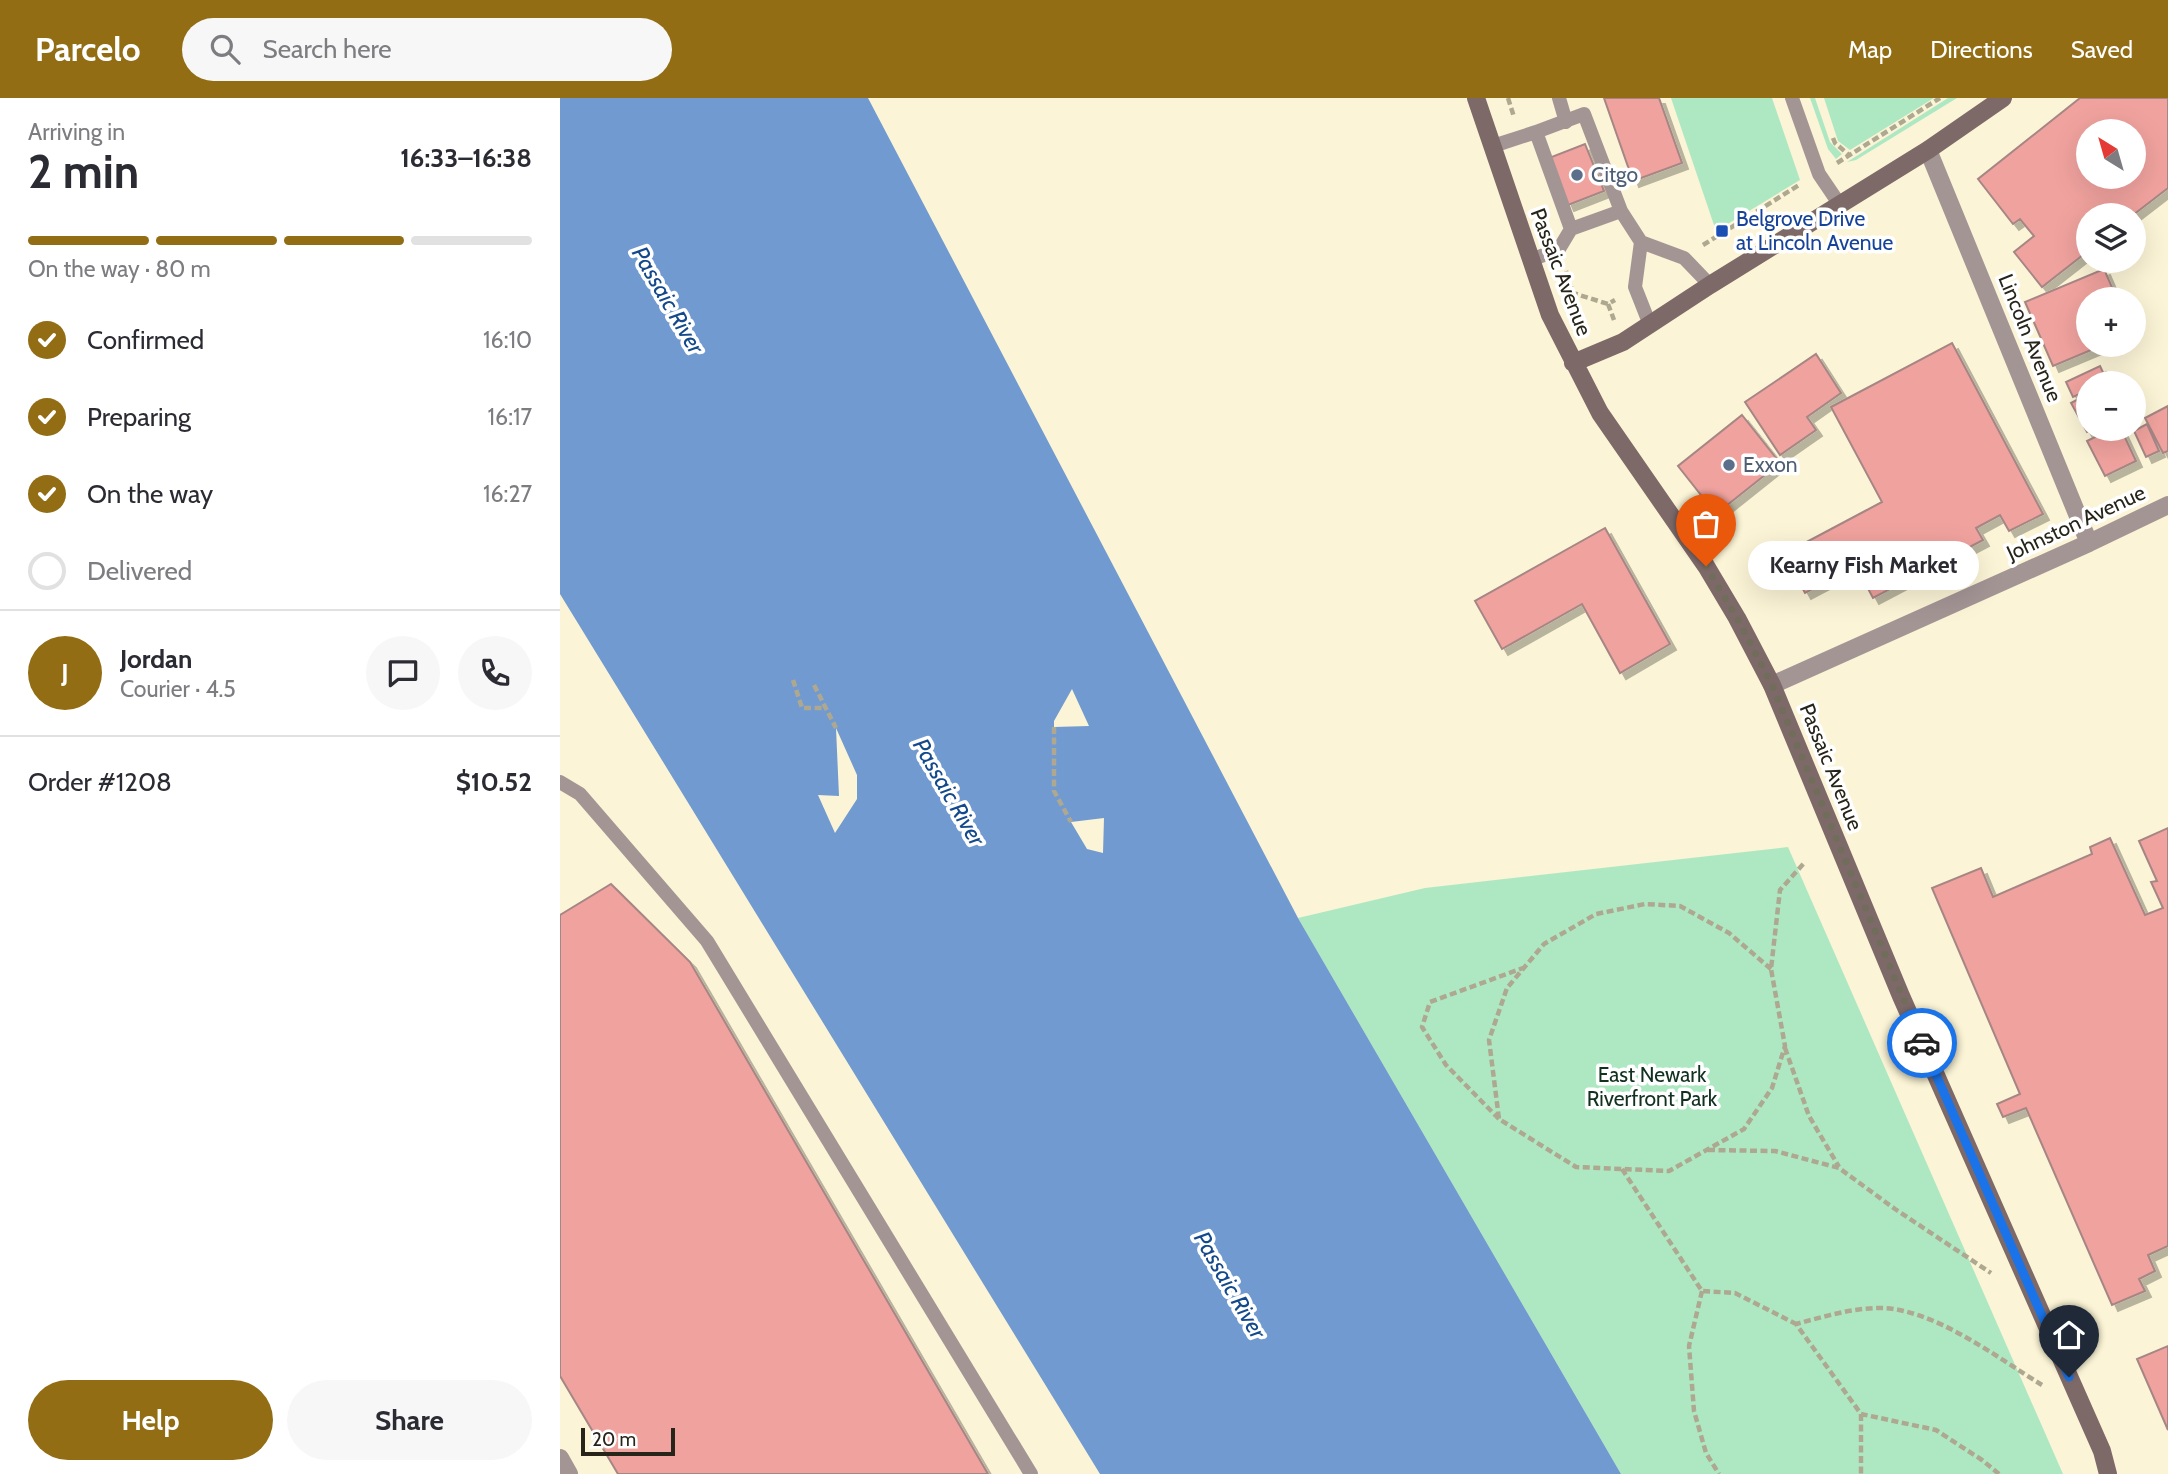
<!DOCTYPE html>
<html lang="en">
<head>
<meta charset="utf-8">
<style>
  body { margin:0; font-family:Cabin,sans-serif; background:#f7f7f7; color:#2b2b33; height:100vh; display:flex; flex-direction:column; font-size:26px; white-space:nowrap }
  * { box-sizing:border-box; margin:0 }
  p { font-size:23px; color:#7c7c81 }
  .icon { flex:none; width:38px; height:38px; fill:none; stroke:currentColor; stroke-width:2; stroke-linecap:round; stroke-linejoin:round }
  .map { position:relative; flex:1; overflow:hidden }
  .details { display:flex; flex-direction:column; background:#fff; width:560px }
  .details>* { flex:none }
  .needle { width:46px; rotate:323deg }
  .tools { position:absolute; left:1516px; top:21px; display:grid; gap:14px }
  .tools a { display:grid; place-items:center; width:70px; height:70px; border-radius:50%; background:#fff; box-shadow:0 7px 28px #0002; font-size:35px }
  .scale { position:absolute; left:21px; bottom:18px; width:94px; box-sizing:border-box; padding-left:7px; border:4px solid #272419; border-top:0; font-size:19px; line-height:24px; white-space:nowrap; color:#272419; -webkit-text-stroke:5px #fff; paint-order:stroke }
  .pin { position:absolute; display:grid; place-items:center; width:60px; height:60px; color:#fff; margin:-72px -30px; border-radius:50% 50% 50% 0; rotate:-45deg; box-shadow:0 0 7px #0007 }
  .pin .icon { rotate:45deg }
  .courier { position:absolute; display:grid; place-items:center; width:70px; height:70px; margin:-35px; border:5px solid #1a73e8; border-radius:50%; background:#fff; color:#222; box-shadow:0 2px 9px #0007 }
  .bubble { position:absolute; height:49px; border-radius:24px; background:#fff; box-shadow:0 7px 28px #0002; font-size:23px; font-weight:700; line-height:49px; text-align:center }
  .summary em { font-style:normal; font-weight:700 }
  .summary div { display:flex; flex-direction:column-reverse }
  .summary { display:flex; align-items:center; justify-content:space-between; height:119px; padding:0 28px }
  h1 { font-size:46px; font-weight:700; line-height:52px }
  .bar { display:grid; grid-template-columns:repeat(4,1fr); gap:10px 7px; align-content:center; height:84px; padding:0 28px }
  .bar i { height:9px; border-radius:5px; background:#e1e1e2 }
  .bar .current { background:#926d14 }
  .bar p { grid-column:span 4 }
  .line { display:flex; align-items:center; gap:18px; padding:0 28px; border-top:2px solid #e1e1e2 }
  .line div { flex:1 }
  .round { display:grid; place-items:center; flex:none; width:74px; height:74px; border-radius:37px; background:#f7f7f7 }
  ol { padding:0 28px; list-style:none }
  li { display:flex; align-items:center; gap:21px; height:77px }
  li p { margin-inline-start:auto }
  li .icon { padding:7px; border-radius:50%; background:#926d14; color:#fff; stroke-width:4 }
  li:last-child { color:#7c7c81 }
  li i { width:38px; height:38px; border:4px solid #e1e1e2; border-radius:50% }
  .button { display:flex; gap:14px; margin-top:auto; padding:14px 28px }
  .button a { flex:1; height:80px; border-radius:42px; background:#926d14; color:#fff; font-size:28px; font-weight:700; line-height:80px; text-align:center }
  .button a+a { background:#f7f7f7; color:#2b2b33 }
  header { display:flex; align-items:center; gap:42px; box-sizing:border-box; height:98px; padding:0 35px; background:#926d14; color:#fff }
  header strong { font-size:33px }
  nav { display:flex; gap:38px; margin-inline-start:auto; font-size:24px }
  .search { width:490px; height:63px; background:#f7f7f7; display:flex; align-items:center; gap:18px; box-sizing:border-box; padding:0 24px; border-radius:38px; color:#7c7c81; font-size:26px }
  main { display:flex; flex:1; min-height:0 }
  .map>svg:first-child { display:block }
  .green { fill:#aee8c3 }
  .water { fill:#719ad0 }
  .pier { fill:#fbf4d6 }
  .building { fill:#f0a29e; stroke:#a68684; stroke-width:2; fill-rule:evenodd; filter:url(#shadow) }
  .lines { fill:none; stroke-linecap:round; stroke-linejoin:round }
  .path { stroke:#aea891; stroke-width:4.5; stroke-dasharray:7 3.5; stroke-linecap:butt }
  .lane { stroke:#a49595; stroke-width:14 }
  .street { stroke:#a49595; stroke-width:18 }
  .secondary { stroke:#7e6969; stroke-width:18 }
  .done { stroke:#716d5b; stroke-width:7; stroke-dasharray:0 12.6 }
  .route { stroke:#1a73e8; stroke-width:9 }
  .service-dot { fill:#5c6f8a; stroke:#fff; stroke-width:2.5 }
  .transit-dot { fill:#1a4fb4; stroke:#fff; stroke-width:2.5 }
  .labels { text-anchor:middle; stroke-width:7; stroke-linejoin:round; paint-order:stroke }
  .service-label { font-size:21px; fill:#4e5e75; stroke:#fff; text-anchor:start }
  .transit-label { font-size:21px; fill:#164399; stroke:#fff; text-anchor:start }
  .street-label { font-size:21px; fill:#272419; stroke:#fff }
  .park-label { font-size:21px; fill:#123120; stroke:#fff }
  .water-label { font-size:23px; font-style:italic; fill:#14498c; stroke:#fff }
</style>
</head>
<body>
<header>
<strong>Parcelo</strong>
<div class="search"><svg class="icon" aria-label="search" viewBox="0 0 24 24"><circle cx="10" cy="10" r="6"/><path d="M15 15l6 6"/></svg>Search here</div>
<nav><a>Map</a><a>Directions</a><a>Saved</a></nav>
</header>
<main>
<section class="details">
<div class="summary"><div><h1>2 min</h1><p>Arriving in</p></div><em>16:33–16:38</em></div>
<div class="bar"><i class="current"></i><i class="current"></i><i class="current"></i><i></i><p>On the way · 80 m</p></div>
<ol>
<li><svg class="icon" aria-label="check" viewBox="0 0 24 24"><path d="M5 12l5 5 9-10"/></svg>Confirmed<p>16:10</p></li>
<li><svg class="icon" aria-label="check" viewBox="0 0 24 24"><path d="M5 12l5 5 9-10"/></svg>Preparing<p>16:17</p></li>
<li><svg class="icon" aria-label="check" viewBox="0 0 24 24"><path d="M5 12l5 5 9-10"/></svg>On the way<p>16:27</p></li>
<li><i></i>Delivered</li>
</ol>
<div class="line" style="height:126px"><b class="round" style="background:#926d14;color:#fff">J</b><div><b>Jordan</b><p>Courier · 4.5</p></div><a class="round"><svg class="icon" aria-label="chat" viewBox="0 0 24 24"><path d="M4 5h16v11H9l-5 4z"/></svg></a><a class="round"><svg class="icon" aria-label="phone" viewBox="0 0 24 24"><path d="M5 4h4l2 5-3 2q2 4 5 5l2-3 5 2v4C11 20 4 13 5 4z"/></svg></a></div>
<div class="line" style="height:91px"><div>Order #1208</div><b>$10.52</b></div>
<div class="button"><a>Help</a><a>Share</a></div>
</section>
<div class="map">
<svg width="1608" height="1376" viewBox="0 0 1608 1376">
  <defs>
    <filter id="shadow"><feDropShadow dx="6" dy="6" stdDeviation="0" flood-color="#0004"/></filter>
  </defs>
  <rect width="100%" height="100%" fill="#fbf4d6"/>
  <path class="green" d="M1111,0H1212L1240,82L1156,133Z
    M1250,0H1255L1270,44L1282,56L1276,61L1268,51Z
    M1264,0H1374L1290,52L1278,43Z
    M1388,0H1397L1296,62L1287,64Z
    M1228,749L1503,1376H1061L738,820L865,790Z"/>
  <path class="water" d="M0,0H308L738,820L1061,1376H540L0,496Z"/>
  <path class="pier" d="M512,591L529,628L494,629V623Z
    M276,630L297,677V701L275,735L258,697L279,698Z
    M544,720L543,755L527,751L511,724Z"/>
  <path class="building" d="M1044,0H1099L1122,65L1073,83Z
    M1520,0H1608V90L1573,117H1528V153L1482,189L1454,154L1474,138L1460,121L1453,126L1418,81ZM1528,33H1573V79H1528Z
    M1025,46L1044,93L1008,107L989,60Z
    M1544,171L1557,201H1528V247H1543L1493,268L1465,204Z
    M1392,245L1483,416L1449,433L1440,417L1416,430L1423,442L1313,500L1296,468L1245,495L1224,456L1322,404L1271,309Z
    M1256,256L1281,295L1247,319L1256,332L1220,357L1185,304Z
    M1540,268L1547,283L1528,285V292L1513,299L1506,284Z
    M1528,296V331H1533L1527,334L1511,305Z
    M1608,308V353L1603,355L1585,320Z
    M1182,317L1220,365L1156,416L1118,368Z
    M1587,326L1599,353L1586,359L1574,333Z
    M1551,331H1561L1576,363L1545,378L1527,343Z
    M1045,430L1110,546L1060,575L1022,506L942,551L915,503Z
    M1608,730V1148L1588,1157L1595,1173L1579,1181L1585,1193L1552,1207L1466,1010L1443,1019L1437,1006L1460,996L1372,790L1421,770L1433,799L1532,756L1530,749L1550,740L1585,817L1603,810L1591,784L1597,783L1579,743Z
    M51,786L130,864L428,1376H58L0,1278V817Z
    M1608,1248V1332L1577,1261Z"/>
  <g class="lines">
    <path class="path" d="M948,0L954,19
      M1273,40L1275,45L1289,57
      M1277,65L1380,0
      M1143,147L1239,87
      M1006,173L1013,195L1048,206L1055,202
      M1048,206L1054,222
      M233,582L242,610H266
      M254,587L276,630
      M494,629V693L511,724
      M1211,871L1169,835L1120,808L1085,806L1036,816L984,846L947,890L929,942L939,1021L1016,1069L1109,1073L1184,1031L1212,990L1225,948L1211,871L1220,792L1245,764
      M1225,950L1249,1018L1279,1069
      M939,1021L886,967L862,929L870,904L963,870
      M1148,1052L1215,1053L1279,1070L1335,1111L1431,1175
      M1062,1071L1142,1193L1175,1195L1236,1226
      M1142,1193L1129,1248L1134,1313L1146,1355L1159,1376
      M1301,1316V1376
      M1439,1376L1422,1362L1376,1332L1301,1316L1236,1226C1262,1219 1289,1211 1316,1210C1371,1208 1436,1259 1482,1287"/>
    <path class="lane" d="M999,0L1006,24
      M1232,0L1259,76L1280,107
      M933,48L976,34
      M1061,113L1011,131L976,34L1024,16L1061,113L1081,144L1075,189L1090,227
      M1081,144L1124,160L1150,187
      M971,162L999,151L1011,131
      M0,684L20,696L147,843L471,1376"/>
    <path class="street" d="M1368,52L1529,445
      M1212,587L1529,445L1608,407
      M0,1360L9,1376"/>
    <path class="secondary" d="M916,0L990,217L1040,315L1146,468L1177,520L1212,587L1341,898L1542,1353L1548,1376
      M1013,265L1063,244L1150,187L1368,52L1443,0"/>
  </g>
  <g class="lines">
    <path class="done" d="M1146,468L1177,520L1212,587L1362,945"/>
    <path class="route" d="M1362,945L1509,1279"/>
  </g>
  <g class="service-dot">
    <circle cx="1017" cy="77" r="7"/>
    <circle cx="1169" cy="367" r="7"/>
  </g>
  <rect class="transit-dot" x="1155" y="126" width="14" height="14" rx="3.5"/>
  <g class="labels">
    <g class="service-label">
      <text x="1031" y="84">Citgo</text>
      <text x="1183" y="374">Exxon</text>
    </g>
    <g class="transit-label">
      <text x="1176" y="128">Belgrove Drive<tspan x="1176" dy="24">at Lincoln Avenue</tspan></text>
    </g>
    <g class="street-label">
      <text transform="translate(1001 174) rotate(69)" y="7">Passaic Avenue</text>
      <text transform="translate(1470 240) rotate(68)" y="7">Lincoln Avenue</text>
      <text transform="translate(1516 425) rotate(-25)" y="7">Johnston Avenue</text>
      <text transform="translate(1271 669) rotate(68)" y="7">Passaic Avenue</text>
    </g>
    <g class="park-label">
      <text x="1092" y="984">East Newark<tspan x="1092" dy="24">Riverfront Park</tspan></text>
    </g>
    <g class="water-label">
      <text transform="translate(108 202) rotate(60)" y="8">Passaic River</text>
      <text transform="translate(389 694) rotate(60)" y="8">Passaic River</text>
      <text transform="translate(670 1187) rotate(60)" y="8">Passaic River</text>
    </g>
  </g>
</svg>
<div class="tools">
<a><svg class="needle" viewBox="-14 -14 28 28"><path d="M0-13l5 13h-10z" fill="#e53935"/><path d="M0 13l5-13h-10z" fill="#7c7c81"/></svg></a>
<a><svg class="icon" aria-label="layers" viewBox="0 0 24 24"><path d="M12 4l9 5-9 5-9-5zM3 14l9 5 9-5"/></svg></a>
<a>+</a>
<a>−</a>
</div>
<div class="scale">20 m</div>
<div class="pin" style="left:1146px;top:468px;background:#ea580c"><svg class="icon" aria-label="bag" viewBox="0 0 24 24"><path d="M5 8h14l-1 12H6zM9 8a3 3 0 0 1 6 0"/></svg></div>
<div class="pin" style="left:1509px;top:1279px;background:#1f2937"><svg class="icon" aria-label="home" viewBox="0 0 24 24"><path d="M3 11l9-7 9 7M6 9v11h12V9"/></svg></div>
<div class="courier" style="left:1362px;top:945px"><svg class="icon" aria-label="car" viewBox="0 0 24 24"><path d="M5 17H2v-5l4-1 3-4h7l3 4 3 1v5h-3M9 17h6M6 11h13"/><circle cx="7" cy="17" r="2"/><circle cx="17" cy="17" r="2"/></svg></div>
<div class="bubble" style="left:1188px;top:443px;width:231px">Kearny Fish Market</div>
</div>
</main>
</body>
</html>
